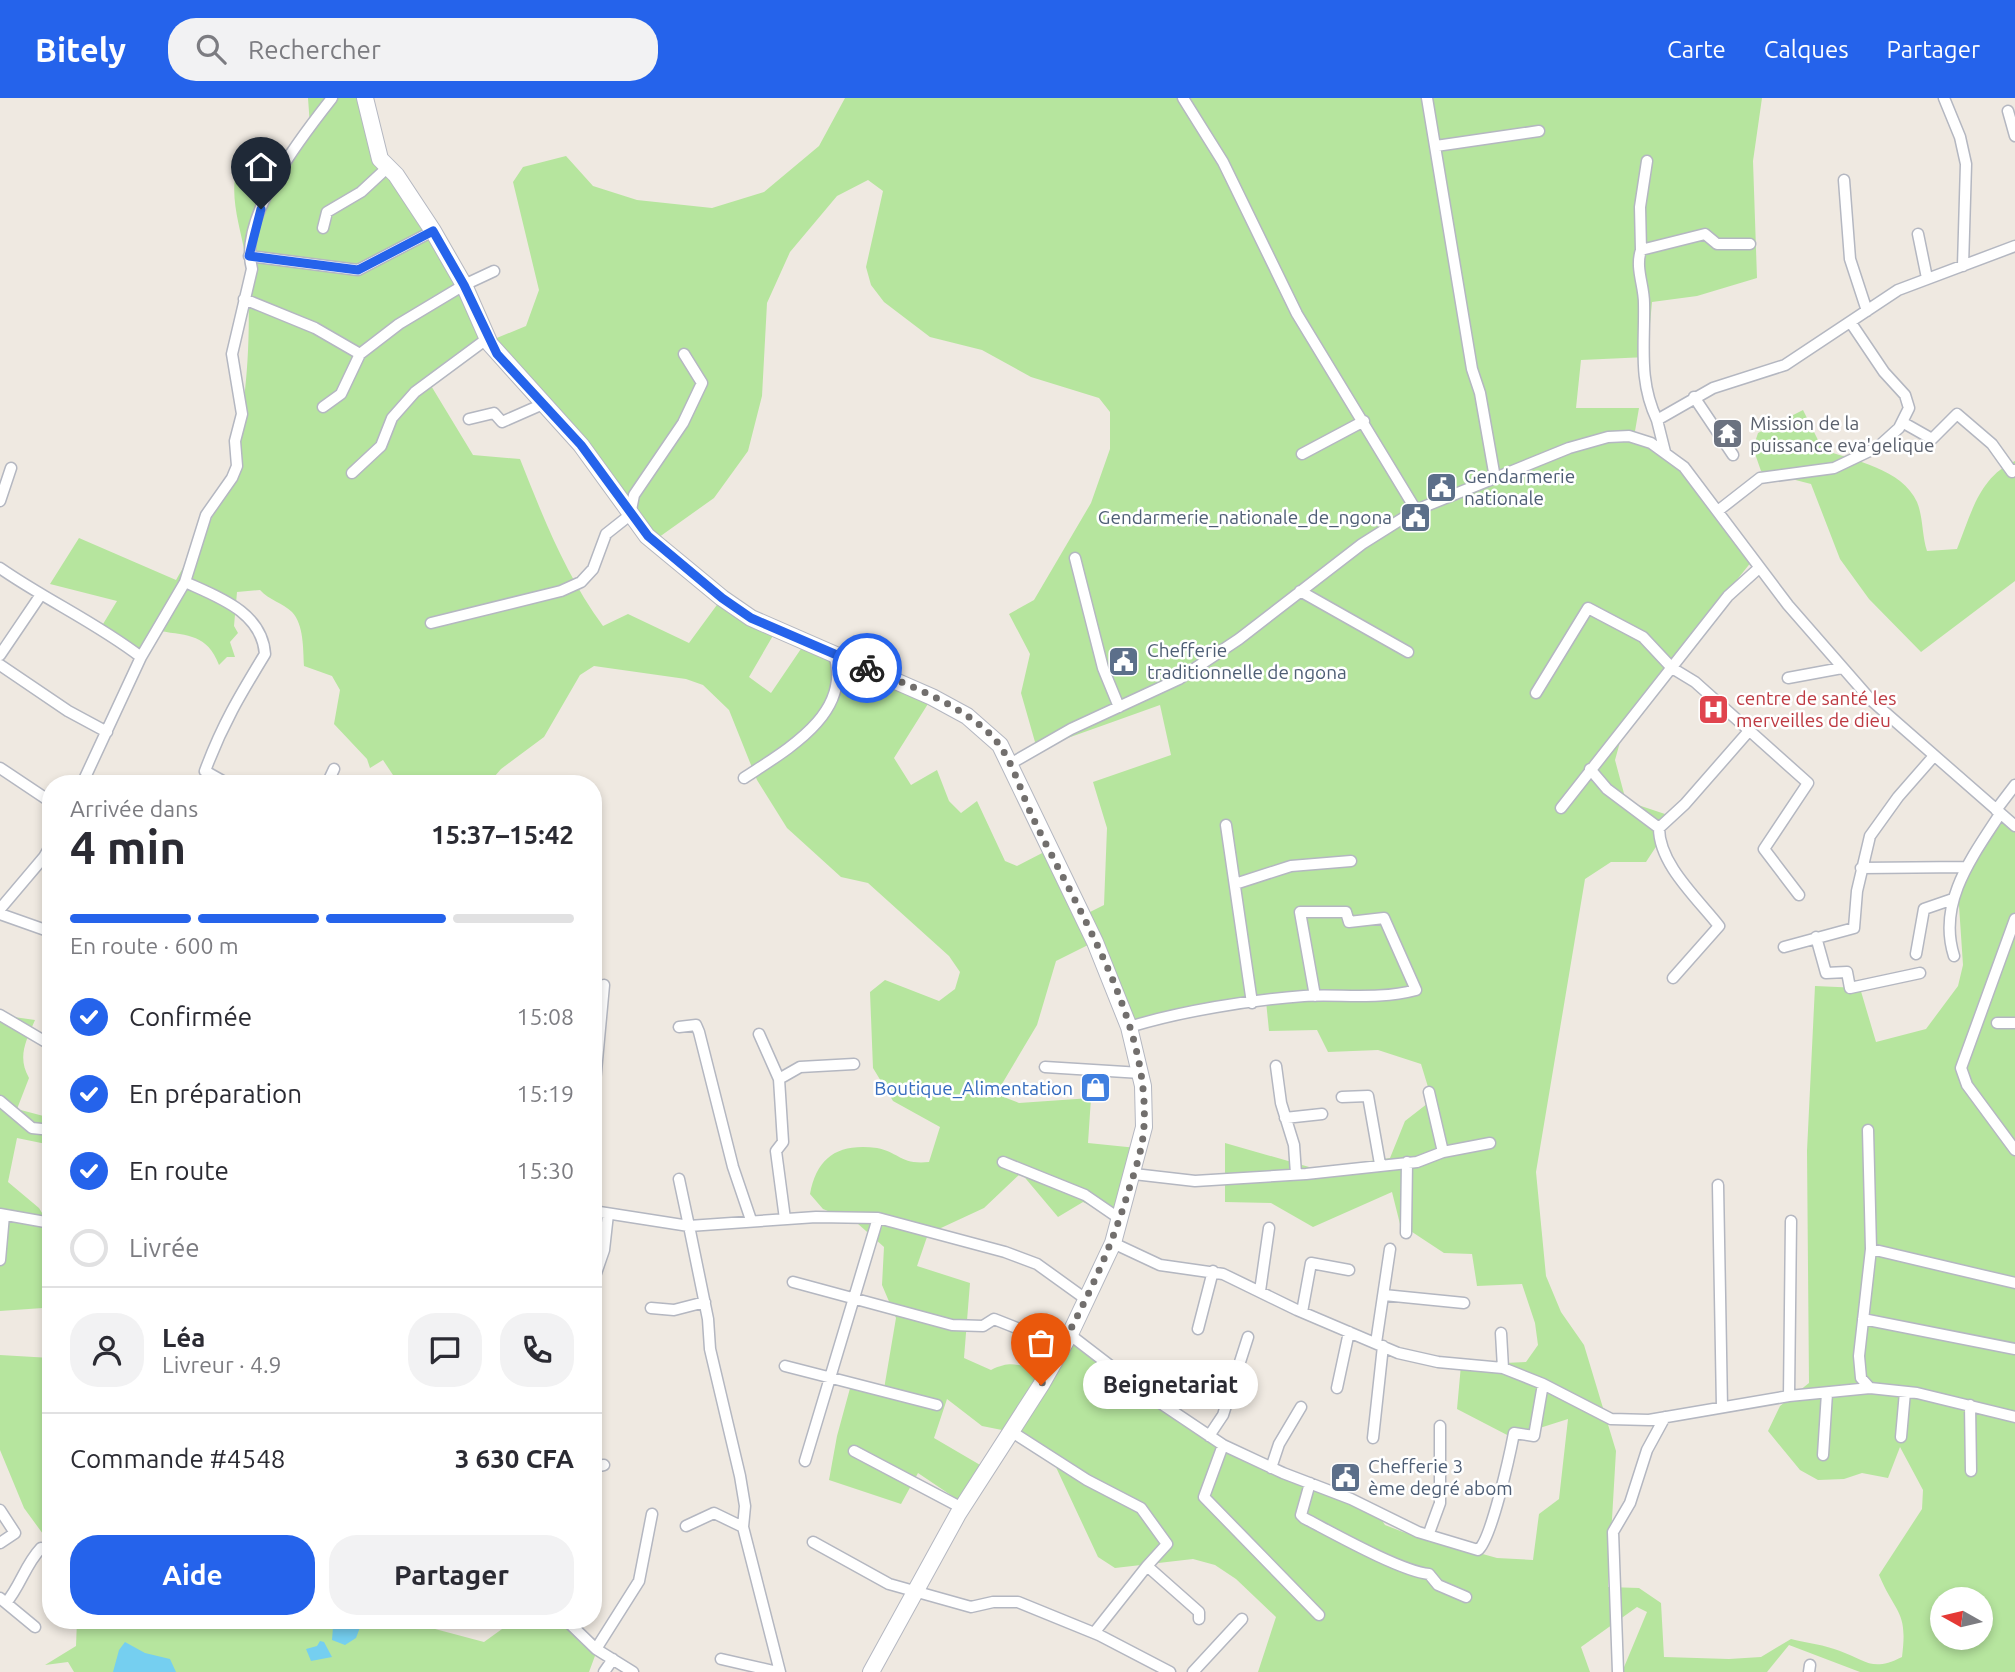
<!DOCTYPE html>
<html lang="fr">
<head>
<meta charset="utf-8">
<style>
  body { margin:0; font-family:Ubuntu,sans-serif; background:#f2f2f3; color:#2b2b33; height:100vh; display:flex; flex-direction:column; font-size:26px; white-space:nowrap }
  * { box-sizing:border-box; margin:0 }
  p { font-size:23px; color:#7c7c81 }
  .icon { flex:none; width:38px; height:38px; fill:none; stroke:currentColor; stroke-width:2; stroke-linecap:round; stroke-linejoin:round }
  .map { position:relative; flex:1; overflow:hidden }
  .side { position:absolute; left:42px; top:677px; width:560px; height:854px; display:flex; flex-direction:column; background:#fff; border-radius:28px; box-shadow:0 4px 10px #0003 }
  .side>* { flex:none }
  .needle { width:46px; rotate:278deg }
  .controls { position:absolute; left:1930px; top:1489px; display:grid; gap:14px }
  .controls a { display:grid; place-items:center; width:63px; height:63px; border-radius:50%; background:#fff; box-shadow:0 4px 10px #0003; font-size:35px }
  .pin { position:absolute; display:grid; place-items:center; width:60px; height:60px; color:#fff; margin:-72px -30px; border-radius:50% 50% 50% 0; rotate:-45deg; box-shadow:0 0 7px #0007 }
  .pin .icon { rotate:45deg }
  .courier { position:absolute; display:grid; place-items:center; width:70px; height:70px; margin:-35px; border:5px solid #2563eb; border-radius:50%; background:#fff; color:#222; box-shadow:0 2px 9px #0007 }
  .bubble { position:absolute; height:49px; border-radius:24px; background:#fff; box-shadow:0 4px 10px #0003; font-size:23px; font-weight:600; line-height:49px; text-align:center }
  .head em { font-style:normal; font-weight:600 }
  .head div { display:flex; flex-direction:column-reverse }
  .head { display:flex; align-items:center; justify-content:space-between; height:119px; padding:0 28px }
  h1 { font-size:46px; font-weight:600; line-height:52px }
  .bar { display:grid; grid-template-columns:repeat(4,1fr); gap:10px 7px; align-content:center; height:84px; padding:0 28px }
  .bar i { height:9px; border-radius:5px; background:#e1e1e2 }
  .bar .current { background:#2563eb }
  .bar p { grid-column:span 4 }
  .line { display:flex; align-items:center; gap:18px; padding:0 28px; border-top:2px solid #e1e1e2 }
  .line div { flex:1 }
  .round { display:grid; place-items:center; flex:none; width:74px; height:74px; border-radius:28px; background:#f2f2f3 }
  ol { padding:0 28px; list-style:none }
  li { display:flex; align-items:center; gap:21px; height:77px }
  li p { margin-inline-start:auto }
  li .icon { padding:7px; border-radius:50%; background:#2563eb; color:#fff; stroke-width:4 }
  li:last-child { color:#7c7c81 }
  li i { width:38px; height:38px; border:4px solid #e1e1e2; border-radius:50% }
  .action { display:flex; gap:14px; margin-top:auto; padding:14px 28px }
  .action a { flex:1; height:80px; border-radius:28px; background:#2563eb; color:#fff; font-size:28px; font-weight:600; line-height:80px; text-align:center }
  .action a+a { background:#f2f2f3; color:#2b2b33 }
  header { display:flex; align-items:center; gap:42px; box-sizing:border-box; height:98px; padding:0 35px; background:#2563eb; color:#fff }
  header strong { font-size:33px }
  nav { display:flex; gap:38px; margin-inline-start:auto; font-size:24px }
  .search { width:490px; height:63px; background:#f2f2f3; display:flex; align-items:center; gap:18px; box-sizing:border-box; padding:0 24px; border-radius:28px; color:#7c7c81; font-size:26px }
  .map>svg:first-child { display:block }
  .green { fill:#b6e59e; fill-rule:evenodd }
  .water { fill:#75cff0 }
  .lines { fill:none; stroke-linecap:round; stroke-linejoin:round }
  .street-casing { stroke:#b4b7c1; stroke-width:13 }
  .secondary-casing { stroke:#b4b7c1; stroke-width:18 }
  .street { stroke:#fff; stroke-width:10 }
  .secondary { stroke:#fff; stroke-width:16 }
  .done { stroke:#726f6d; stroke-width:7; stroke-dasharray:0 12.6 }
  .route { stroke:#2563eb; stroke-width:9 }
  .labels { text-anchor:middle; stroke-width:5; stroke-linejoin:round; paint-order:stroke }
  .worship-label { font-size:19px; fill:#5b616d; stroke:#fff; text-anchor:start }
  .service-label { font-size:19px; fill:#4e5e75; stroke:#fff; text-anchor:start }
  .health-label { font-size:19px; fill:#be3a42; stroke:#fff; text-anchor:start }
  .shop-label { font-size:19px; fill:#366cbe; stroke:#fff; text-anchor:end }
</style>
</head>
<body>
<header>
<strong>Bitely</strong>
<div class="search"><svg class="icon" aria-label="search" viewBox="0 0 24 24"><circle cx="10" cy="10" r="6"/><path d="M15 15l6 6"/></svg>Rechercher</div>
<nav><a>Carte</a><a>Calques</a><a>Partager</a></nav>
</header>
<div class="map">
<svg width="2015" height="1574" viewBox="0 0 2015 1574">
  <rect width="100%" height="100%" fill="#efe9e1"/>
  <path class="green" d="M308,0H367L377,42L487,244L526,228L539,192L513,84L523,69L566,58L593,88L637,102L712,110L764,94L819,48L845,0H1762L1753,63L1757,180L1697,198L1652,204L1647,259L1581,262L1576,310H1639L1634,339L1675,357L1752,463L1627,619L1615,662L1626,703L1665,716L1663,738L1646,764H1611L1585,781L1536,1074L1546,1178L1561,1214L1584,1247L1616,1353L1608,1489L1639,1490L1661,1505L1664,1559L1729,1561L1761,1559L1791,1541C1807,1545 1825,1547 1840,1553C1867,1563 1872,1574 1902,1559C1908,1512 1896,1517 1879,1477L1922,1411L1923,1392L1900,1349L1888,1380L1862,1375L1844,1381L1818,1382L1800,1372L1768,1333L1780,1308L1809,1285L1807,1053L1815,888L1860,890L1876,944L1926,931L1958,888L1963,867L1958,793L1996,715L2015,733V1574H1860L1789,1547L1767,1574H1622L1647,1514L1637,1509L1581,1549L1590,1574H1258L1276,1519L1236,1481L1215,1467L1193,1461L1115,1470L1098,1459L1054,1365L1012,1334L982,1328L947,1301L934,1340L987,1371L964,1406L918,1375L901,1406L829,1382L837,1338L852,1283L884,1291L896,1220L882,1187L884,1149L857,1125L823,1111L810,1096C817,1059 838,1045 877,1050C899,1054 900,1067 929,1064L940,1029L893,1003L873,970L870,894L885,882L939,903L955,891L960,874L949,858L868,785L841,779L787,730L757,682L729,612L703,587L686,581L594,568L580,577L544,639L501,671L488,686H399L383,662L370,670L367,661L334,626L340,592L332,578L304,568C303,551 304,527 292,514C283,505 269,502 260,492L237,494L234,528L238,535L230,544L235,559H227L219,567C207,536 189,538 160,533L145,557L100,531L117,503L50,486L79,440L176,482C193,452 215,420 226,387C247,322 252,238 247,170C243,133 227,102 238,65L253,55L288,54L310,28ZM868,82L883,93L866,169L871,187L884,204L930,239L982,252L1031,279L1099,300L1110,314V351L1091,405L1034,502L1009,516L1030,556L1021,595L1037,651L1160,607L1171,657L1093,684L1107,730L1104,807L1082,818L1048,752L1017,768L1005,763L977,703L961,715L949,703L937,672L911,687L894,660L931,601L807,542L771,595L749,579L778,529L722,500L689,545L628,516L603,528C566,478 543,419 520,361L473,357L430,286L487,245L584,355L648,447L714,400L748,353L762,298L767,205L790,154L837,98ZM1094,844L1129,929L1266,903L1269,933L1317,932L1328,954L1378,952L1421,966L1432,1002L1405,1023L1390,1060L1316,1071L1225,1045V1104L1271,1105L1313,1129L1392,1094L1400,1126L1444,1155L1472,1156L1477,1188L1522,1186L1535,1225L1538,1247L1526,1264L1461,1267L1457,1311L1511,1339L1568,1321L1559,1401L1539,1416L1533,1462L1497,1460L1403,1434L1385,1427L1376,1413L1209,1341L1071,1234C1062,1247 1051,1264 1034,1267C1015,1270 1014,1261 991,1272L964,1260L970,1185L917,1168L928,1136L984,1110L1021,1075L1058,1119L1083,1104L1120,1121L1137,1050L1088,1045L1091,1000L1019,1005L996,996L1037,927L1056,863ZM1942,1502H1981V1540H1942Z
    M1803,312L1823,352C1854,362 1902,371 1917,404C1923,418 1922,438 1927,453L1957,451C1971,416 1979,379 2015,363V483L1921,554L1869,501L1840,461L1811,386L1761,373L1753,350L1758,335Z
    M0,917L35,922C26,943 17,959 29,980L17,1011L51,1020V1047L17,1040L8,1084L39,1110L50,1128L43,1210L0,1213Z
    M0,1257L51,1260V1447L24,1410L0,1352Z
    M77,1522L405,1523L484,1544L513,1523H557L599,1547L589,1574H74L68,1564L45,1567L76,1548Z"/>
  <path class="water" d="M342,1523L362,1524L356,1540L345,1547L332,1542L333,1529Z
    M320,1543L324,1544L332,1559L311,1563L306,1551L317,1548Z
    M125,1544L145,1555L170,1561L176,1574H113L119,1552Z"/>
  <g class="lines">
    <defs>
      <path id="street" d="M1183,0L1223,64L1297,216L1416,412
        M1427,0L1472,271L1480,295L1495,380
        M1944,0L1960,39L1966,66L1963,168
        M2008,13L2015,38
        M1436,48L1539,33
        M1844,82L1850,161L1867,213
        M323,130L327,114L361,94L388,69
        M1918,136L1927,180
        M1641,152L1640,109L1647,63
        M249,158L358,172L433,133
        M244,201L315,230L360,256
        M1694,299L1733,357
        M323,309L341,296L360,256L399,226L464,187L494,173
        M469,321L494,315L502,324L543,306
        M1657,322C1638,282 1645,247 1644,205C1644,187 1635,170 1641,152L1705,136L1717,146H1750
        M1902,324L1932,341L1957,316L1992,346L2012,374L2015,372
        M1665,354L1657,322L1713,290L1785,267L1898,192L2015,148
        M1302,356L1364,323
        M352,375L381,348L392,320L415,294L488,240
        M0,403L11,370
        M1719,412L1760,380L1834,370L1878,349L1899,330L1909,310L1905,297L1884,274L1851,225
        M1075,460L1103,570L1119,609
        M0,470C46,502 97,525 141,559L185,484C218,499 262,514 265,556C240,597 222,627 205,673L228,686
        M185,484L206,417L232,380L237,368L235,343L242,316L232,256L252,171C238,119 302,38 332,0
        M1300,493L1408,554
        M431,525L561,493L581,484L593,471L606,436L630,417L634,397L683,325L702,285L684,256
        M0,557L40,498
        M0,567L68,613L107,634
        M1788,580L1842,570
        M1536,595L1588,510L1643,539L1672,570L1695,584L1808,685L1764,751L1799,797
        M1010,666L1071,631L1179,581L1239,541L1362,446L1416,412L1569,350L1608,339L1629,338L1651,345L1684,369L1788,507L1871,602L2015,728
        M0,670L51,704
        M1590,671L1607,691L1659,730
        M744,680C786,652 853,616 834,556
        M82,686L141,559
        M327,686L334,671
        M1561,710L1728,498L1759,470
        M1996,712L2015,687
        M1226,727L1252,905
        M1861,770L1967,769
        M1235,786L1291,768L1351,763
        M0,811L44,759L51,747
        M0,816L51,834
        M2015,821L1961,970L1967,987L2015,1052
        M1816,839L1826,875L1847,874L1850,890L1920,875
        M1784,849L1854,830L1857,793L1870,738L1898,699L1933,659
        M1916,856L1924,811L1953,801
        M1954,858C1937,805 1972,759 2000,716
        M1673,880L1719,828C1697,800 1659,766 1659,730L1685,706L1748,634
        M0,917L51,947
        M1997,925H2015
        M679,929L696,927L699,934L733,1069L751,1122
        M1129,929C1182,913 1249,902 1304,898C1342,896 1379,902 1416,892L1384,820L1349,824L1346,814H1300L1315,898
        M759,936L779,981L783,1044L776,1053L785,1121
        M1276,968L1281,1005L1294,1047L1296,1076
        M1045,969L1141,975
        M779,981L800,969L854,966
        M1429,994L1443,1054
        M1342,999L1368,998L1380,1066
        M0,1003L32,1030L51,1032
        M593,1006L604,887
        M1285,1020L1322,1016
        M1868,1032L1871,1151L1859,1258L1861,1280L1870,1290
        M1003,1064L1085,1097L1120,1121
        M1134,1076L1195,1083L1306,1076L1417,1064L1443,1054L1490,1045
        M679,1081L689,1128L816,1119L878,1120L1005,1154L1037,1166L1087,1202
        M1718,1087L1722,1309
        M593,1113L689,1128L708,1221L710,1251L740,1378L745,1408L743,1429
        M0,1116L51,1125
        M1406,1135L1407,1064
        M1113,1145L1160,1167L1223,1176L1297,1212L1398,1255L1438,1264L1503,1270L1543,1286L1611,1321L1649,1322L1789,1298L1870,1290L1917,1295L2015,1319
        M1871,1151L2015,1185
        M0,1162L4,1117
        M593,1184L604,1152L608,1116
        M793,1184L952,1227L983,1228L994,1221L1042,1240L1058,1256
        M1260,1193L1269,1130
        M1384,1197L1464,1205
        M651,1210L674,1212L705,1204
        M1302,1214L1311,1165L1349,1172
        M1863,1221L2015,1251
        M51,1222V1112
        M1198,1231L1213,1173
        M1501,1235L1503,1270
        M1069,1236L1147,1296L1223,1347L1283,1375L1351,1401L1418,1434L1478,1452C1491,1443 1510,1356 1514,1335L1534,1338L1543,1286
        M1376,1245L1390,1151
        M785,1268L937,1307
        M50,1269H51
        M1337,1290L1349,1234
        M1789,1298L1791,1123
        M1970,1307L1971,1373
        M1012,1334L1087,1382L1141,1410L1167,1446L1147,1468L1199,1514V1521
        M1209,1338L1223,1317L1248,1239
        M1901,1339L1905,1294
        M1373,1340L1383,1248
        M1223,1347L1204,1399L1319,1517
        M854,1353L962,1410
        M1823,1357L1827,1295
        M805,1363L878,1120
        M593,1369L604,1367
        M1271,1370L1279,1346L1301,1309
        M1310,1385L1301,1417L1304,1420C1333,1435 1400,1473 1429,1476L1438,1487L1466,1499
        M0,1412L15,1435L0,1445
        M686,1428L714,1415L743,1429L780,1574
        M1429,1435L1440,1405V1328
        M813,1444L889,1486L971,1509L993,1504H1018L1099,1537L1170,1574
        M0,1500L35,1529
        M6,1505C21,1487 25,1467 41,1450
        M566,1522L596,1551L633,1574
        M1094,1535L1147,1468
        M596,1551L639,1483L652,1416
        M721,1561L778,1574
        M604,1574L613,1561
        M1193,1574L1242,1521
        M1618,1574L1613,1434L1630,1405L1647,1352L1665,1319
        M1809,1574L1810,1567"/>
      <path id="secondary" d="M365,0L380,61L396,77L433,133L464,187L490,246L581,347L647,438L722,500L751,520L932,599L967,618L1000,647L1095,844L1129,929L1143,988L1144,1029L1113,1145L1071,1234L1041,1287L958,1416L871,1574"/>
    </defs>
    <use href="#street" class="street-casing"/>
    <use href="#secondary" class="secondary-casing"/>
    <use href="#street" class="street"/>
    <use href="#secondary" class="secondary"/>
  </g>
  <g class="lines">
    <path class="done" d="M867,570C908,587 955,604 988,634C1012,656 1020,694 1034,722C1078,813 1150,924 1144,1028C1143,1050 1135,1073 1128,1094C1108,1163 1075,1224 1041,1287"/>
    <path class="route" d="M261,111L249,158L358,172L433,133L464,187L497,256L581,347L648,438L722,500L751,520L867,570"/>
  </g>
  <defs>
    <symbol id="temple-square" viewBox="-11 -11 22 22"><rect x="-9" y="-9" width="18" height="18" rx="4" fill="#6b7280" stroke="#fff"/><path d="M0-6L5-2H3V0L6.5 2.5H4V6H1.5V3h-3V6H-4V2.5H-6.5L-3 0V-2H-5Z" fill="#fff"/></symbol>
    <symbol id="civic-square" viewBox="-11 -11 22 22"><rect x="-9" y="-9" width="18" height="18" rx="4" fill="#5c6f8a" stroke="#fff"/><path d="M-.6-6.5H3V-4.5H.6V-3L4-1V1h2V6H-6V1h2V-1L-.6-3ZM-1.2 2.5V6h2.4V2.5Z" fill="#fff"/></symbol>
    <symbol id="hospital-square" viewBox="-11 -11 22 22"><rect x="-9" y="-9" width="18" height="18" rx="4" fill="#e0444e" stroke="#fff"/><path d="M-5-5h3v3.5h4V-5h3V5h-3V1.5h-4V5h-3Z" fill="#fff"/></symbol>
    <symbol id="shop-square" viewBox="-11 -11 22 22"><rect x="-9" y="-9" width="18" height="18" rx="4" fill="#3f7fe0" stroke="#fff"/><path d="M-5-2.5h2.3a2.7 3.5 0 0 1 5.4 0H5L5.5 6h-11ZM-1.5-2.5h3a1.5 2.3 0 0 0-3 0Z" fill="#fff"/></symbol>
  </defs>
  <g fill-rule="evenodd">
    <use href="#temple-square" x="1710" y="318" width="35" height="35"/>
    <use href="#civic-square" x="1424" y="372" width="35" height="35"/>
    <use href="#civic-square" x="1398" y="402" width="35" height="35"/>
    <use href="#civic-square" x="1106" y="546" width="35" height="35"/>
    <use href="#hospital-square" x="1696" y="594" width="35" height="35"/>
    <use href="#shop-square" x="1078" y="972" width="35" height="35"/>
    <use href="#civic-square" x="1328" y="1362" width="35" height="35"/>
  </g>
  <g class="labels">
    <g class="worship-label">
      <text x="1750" y="332">Mission de la<tspan x="1750" dy="22">puissance eva'gelique</tspan></text>
    </g>
    <g class="service-label">
      <text x="1464" y="385">Gendarmerie<tspan x="1464" dy="22">nationale</tspan></text>
      <text x="1392" y="426" text-anchor="end">Gendarmerie_nationale_de_ngona</text>
      <text x="1147" y="559">Chefferie<tspan x="1147" dy="22">traditionnelle de ngona</tspan></text>
      <text x="1368" y="1375">Chefferie 3<tspan x="1368" dy="22">ème degré abom</tspan></text>
    </g>
    <g class="health-label">
      <text x="1736" y="607">centre de santé les<tspan x="1736" dy="22">merveilles de dieu</tspan></text>
    </g>
    <g class="shop-label">
      <text x="1073" y="997">Boutique_Alimentation</text>
    </g>
  </g>
</svg>
<div class="controls">
<a><svg class="needle" viewBox="-14 -14 28 28"><path d="M0-13l5 13h-10z" fill="#e53935"/><path d="M0 13l5-13h-10z" fill="#7c7c81"/></svg></a>
</div>
<div class="pin" style="left:1041px;top:1287px;background:#ea580c"><svg class="icon" aria-label="bag" viewBox="0 0 24 24"><path d="M5 8h14l-1 12H6zM9 8a3 3 0 0 1 6 0"/></svg></div>
<div class="pin" style="left:261px;top:111px;background:#1f2937"><svg class="icon" aria-label="home" viewBox="0 0 24 24"><path d="M3 11l9-7 9 7M6 9v11h12V9"/></svg></div>
<div class="courier" style="left:867px;top:570px"><svg class="icon" aria-label="bike" viewBox="0 0 24 24"><circle cx="6" cy="16" r="4"/><circle cx="18" cy="16" r="4"/><path d="M6 16l4-8h5l3 8M10 8l3 8H6M13 5h3"/></svg></div>
<div class="bubble" style="left:1083px;top:1262px;width:175px">Beignetariat</div>
<section class="side">
<div class="head"><div><h1>4 min</h1><p>Arrivée dans</p></div><em>15:37–15:42</em></div>
<div class="bar"><i class="current"></i><i class="current"></i><i class="current"></i><i></i><p>En route · 600 m</p></div>
<ol>
<li><svg class="icon" aria-label="check" viewBox="0 0 24 24"><path d="M5 12l5 5 9-10"/></svg>Confirmée<p>15:08</p></li>
<li><svg class="icon" aria-label="check" viewBox="0 0 24 24"><path d="M5 12l5 5 9-10"/></svg>En préparation<p>15:19</p></li>
<li><svg class="icon" aria-label="check" viewBox="0 0 24 24"><path d="M5 12l5 5 9-10"/></svg>En route<p>15:30</p></li>
<li><i></i>Livrée</li>
</ol>
<div class="line" style="height:126px"><a class="round"><svg class="icon" aria-label="person" viewBox="0 0 24 24"><circle cx="12" cy="8" r="4"/><path d="M4 21q1-7 8-7t8 7"/></svg></a><div><b>Léa</b><p>Livreur · 4.9</p></div><a class="round"><svg class="icon" aria-label="chat" viewBox="0 0 24 24"><path d="M4 5h16v11H9l-5 4z"/></svg></a><a class="round"><svg class="icon" aria-label="phone" viewBox="0 0 24 24"><path d="M5 4h4l2 5-3 2q2 4 5 5l2-3 5 2v4C11 20 4 13 5 4z"/></svg></a></div>
<div class="line" style="height:91px"><div>Commande #4548</div><b>3 630 CFA</b></div>
<div class="action"><a>Aide</a><a>Partager</a></div>
</section>
</div>
</body>
</html>
